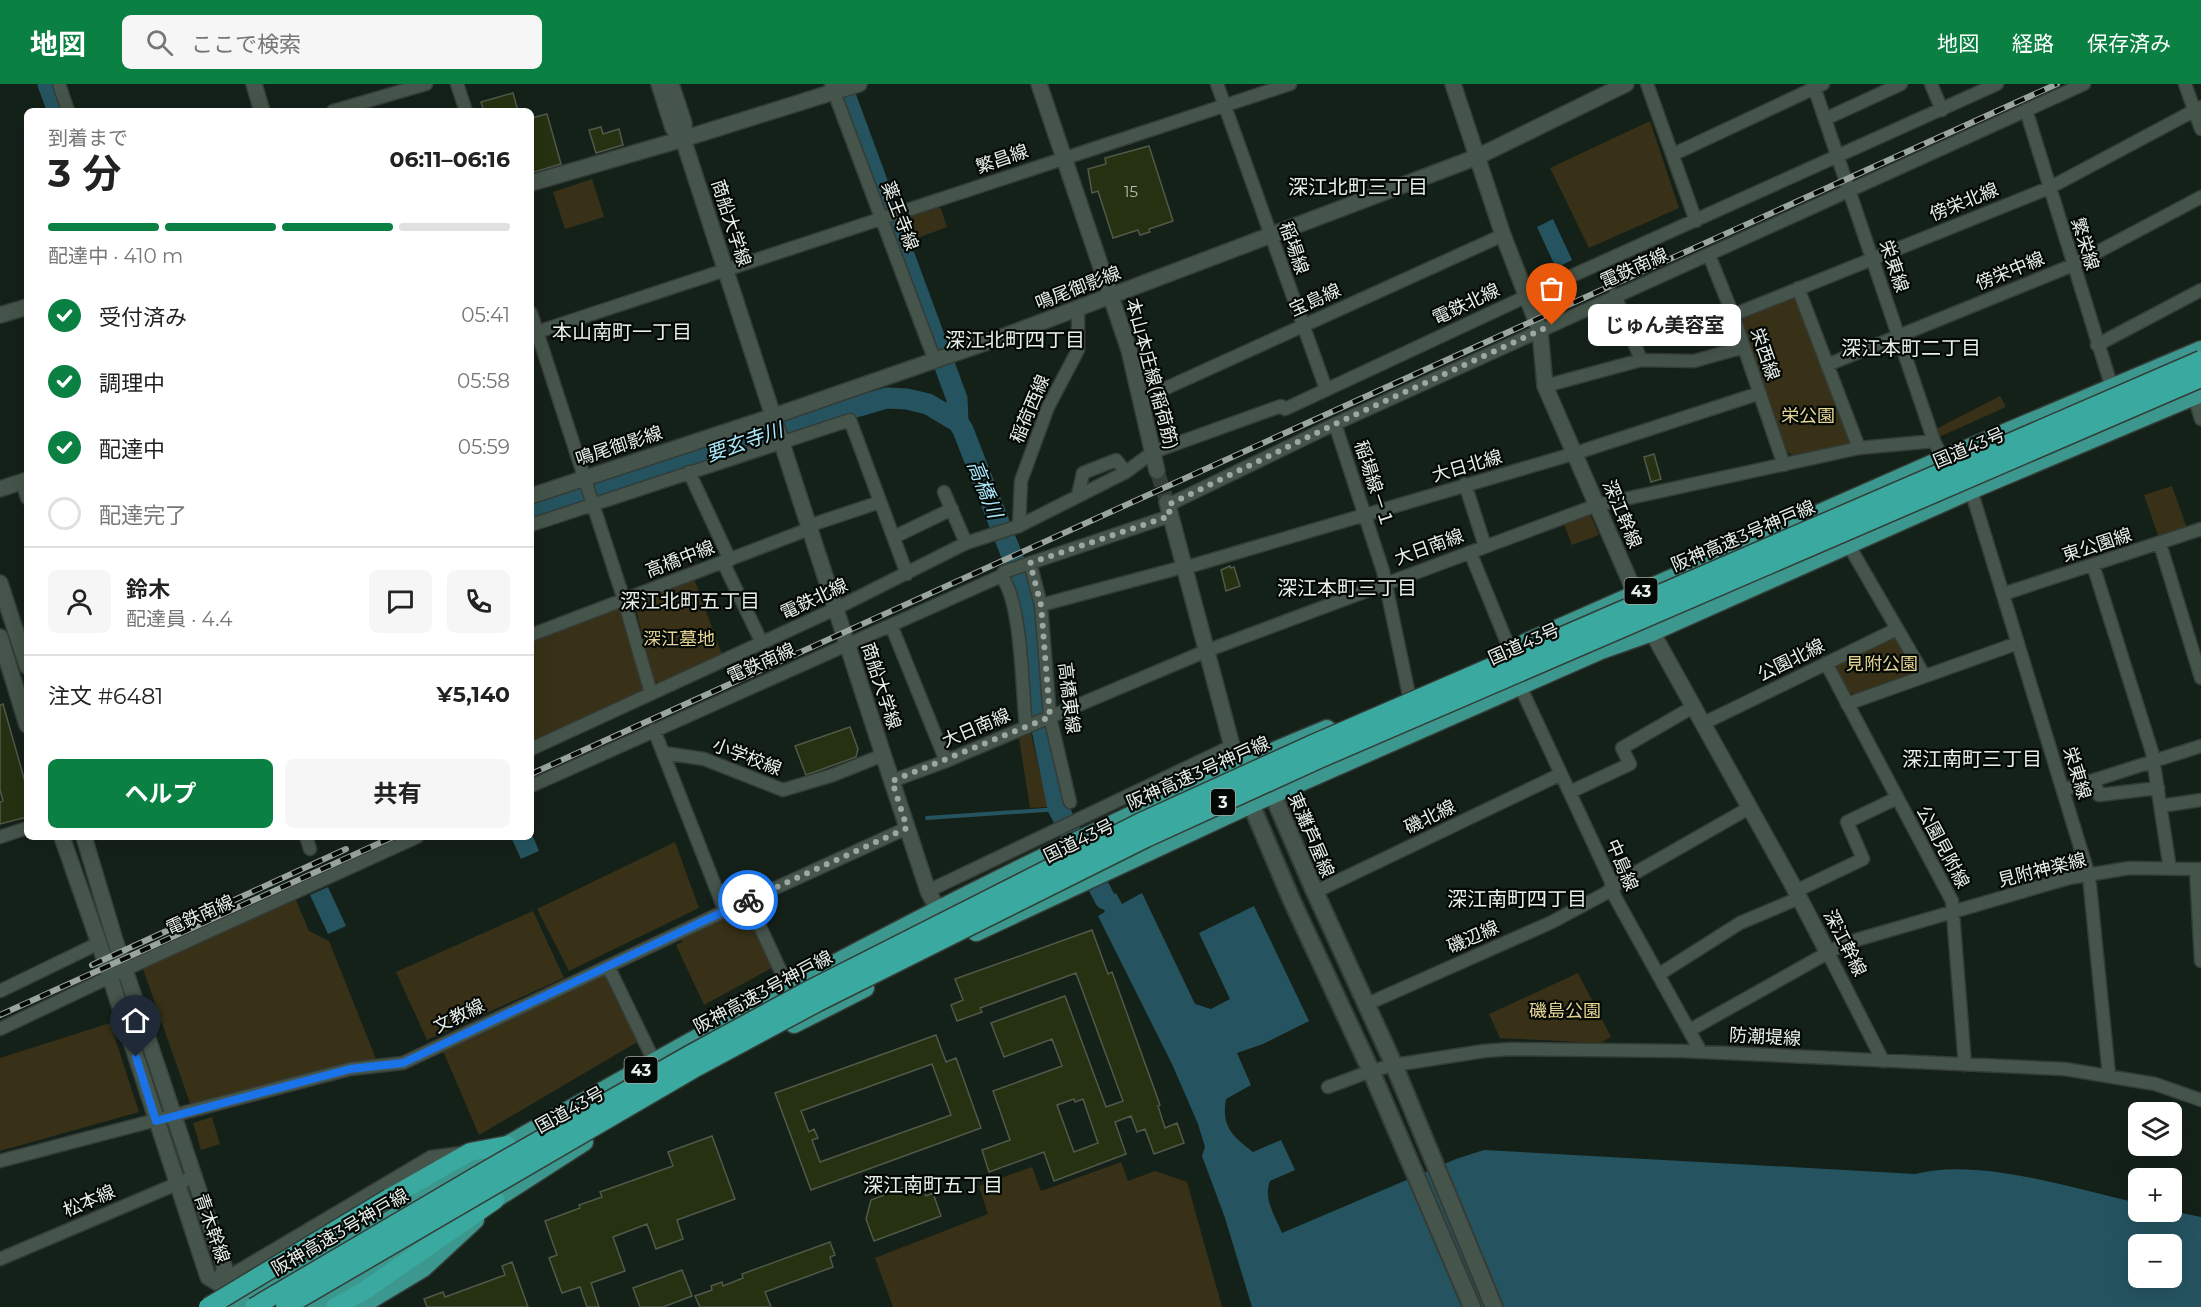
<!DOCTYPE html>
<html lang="ja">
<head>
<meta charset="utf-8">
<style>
  body { margin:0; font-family:Montserrat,"Noto Sans JP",sans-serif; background:#f6f6f6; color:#222; height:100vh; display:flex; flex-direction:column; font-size:22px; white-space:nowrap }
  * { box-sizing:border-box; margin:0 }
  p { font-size:20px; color:#767676 }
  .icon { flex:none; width:33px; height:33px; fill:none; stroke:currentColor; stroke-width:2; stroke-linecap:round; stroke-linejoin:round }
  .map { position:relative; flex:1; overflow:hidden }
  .details { position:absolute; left:24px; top:24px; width:510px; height:732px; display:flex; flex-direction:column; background:#fff; border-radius:9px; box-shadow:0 6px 24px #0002 }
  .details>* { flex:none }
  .fabs { position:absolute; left:2128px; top:1018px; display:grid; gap:12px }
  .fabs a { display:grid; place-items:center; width:54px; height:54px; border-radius:9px; background:#fff; box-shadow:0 6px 24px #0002; font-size:30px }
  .pin { position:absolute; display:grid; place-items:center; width:51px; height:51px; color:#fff; margin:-62px -26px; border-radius:50% 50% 50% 0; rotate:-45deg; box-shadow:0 0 6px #0007 }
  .pin .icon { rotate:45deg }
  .courier { position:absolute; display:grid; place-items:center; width:60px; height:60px; margin:-30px; border:4px solid #1a73e8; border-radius:50%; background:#fff; color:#222; box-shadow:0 2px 8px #0007 }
  .bubble { position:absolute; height:42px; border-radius:9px; background:#fff; box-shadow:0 6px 24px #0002; font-size:20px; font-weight:700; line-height:42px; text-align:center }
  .summary em { font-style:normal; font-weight:700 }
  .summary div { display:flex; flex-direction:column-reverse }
  .summary { display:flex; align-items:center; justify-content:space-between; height:102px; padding:0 24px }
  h1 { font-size:39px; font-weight:700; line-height:45px }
  .bar { display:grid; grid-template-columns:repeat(4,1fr); gap:9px 6px; align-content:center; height:72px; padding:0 24px }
  .bar i { height:8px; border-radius:4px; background:#e0e0e0 }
  .bar .selected { background:#0b8043 }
  .bar p { grid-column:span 4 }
  .line { display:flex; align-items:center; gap:15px; padding:0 24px; border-top:2px solid #e0e0e0 }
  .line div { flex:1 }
  .round { display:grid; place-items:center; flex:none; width:63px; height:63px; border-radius:9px; background:#f6f6f6 }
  ol { padding:0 24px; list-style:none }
  li { display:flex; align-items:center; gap:18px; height:66px }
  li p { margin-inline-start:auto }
  li .icon { padding:6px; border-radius:50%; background:#0b8043; color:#fff; stroke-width:4 }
  li:last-child { color:#767676 }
  li i { width:33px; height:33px; border:3px solid #e0e0e0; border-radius:50% }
  .cta { display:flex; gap:12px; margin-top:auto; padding:12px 24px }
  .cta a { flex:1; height:69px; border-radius:9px; background:#0b8043; color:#fff; font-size:24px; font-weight:700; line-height:69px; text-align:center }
  .cta a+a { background:#f6f6f6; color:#222 }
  header { display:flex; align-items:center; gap:36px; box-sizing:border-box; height:84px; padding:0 30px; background:#0b8043; color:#fff }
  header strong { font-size:28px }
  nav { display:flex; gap:33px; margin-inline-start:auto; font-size:21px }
  .search { width:420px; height:54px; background:#f6f6f6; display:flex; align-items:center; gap:15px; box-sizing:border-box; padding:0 21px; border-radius:9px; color:#767676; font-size:22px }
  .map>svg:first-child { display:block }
  .green { fill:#383117 }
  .water { fill:#255460; fill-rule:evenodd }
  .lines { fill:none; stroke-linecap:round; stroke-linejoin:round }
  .stream { stroke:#255460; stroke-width:4 }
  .river { stroke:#255460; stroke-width:21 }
  .building { fill:#263111; stroke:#52584a; stroke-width:1.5; fill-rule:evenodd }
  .tertiary-tunnel { stroke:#344038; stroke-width:15; stroke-dasharray:15 8; stroke-linecap:butt }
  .minor-casing { stroke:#343c37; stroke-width:15 }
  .tertiary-casing { stroke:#343c37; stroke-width:18 }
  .secondary-casing { stroke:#343c37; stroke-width:20 }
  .trunk-casing { stroke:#343c37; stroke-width:21 }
  .motorway-casing { stroke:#343c37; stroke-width:21 }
  .minor { stroke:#46554b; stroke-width:12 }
  .tertiary { stroke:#46554b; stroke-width:15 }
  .secondary { stroke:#46554b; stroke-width:16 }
  .trunk { stroke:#3c988e; stroke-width:18 }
  .motorway { stroke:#3aa99f; stroke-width:18 }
  .rail-casing { stroke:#9ba59f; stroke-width:6 }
  .rail { stroke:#050906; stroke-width:4; stroke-dasharray:11; stroke-linecap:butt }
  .motorway-bridge-casing { stroke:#343c37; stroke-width:21; stroke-linecap:butt }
  .motorway-bridge { stroke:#3aa99f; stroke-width:18 }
  .done { stroke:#9da7a1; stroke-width:6; stroke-dasharray:0 10.8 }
  .route { stroke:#1a73e8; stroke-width:8 }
  .labels { text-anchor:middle; stroke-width:4.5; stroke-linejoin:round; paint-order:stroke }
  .number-label { font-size:15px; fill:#b7c0b4 }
  .shield { fill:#050906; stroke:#a3aaa6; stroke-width:1.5 }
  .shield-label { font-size:16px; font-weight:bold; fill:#e7efea }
  .street-label { font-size:18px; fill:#e7efea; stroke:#050906 }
  .park-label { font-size:18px; fill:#e6d595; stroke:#050906 }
  .neighbourhood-label { font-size:20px; fill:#e7efea; stroke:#050906 }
  .water-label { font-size:20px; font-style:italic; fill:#a9e7f9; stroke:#050906 }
</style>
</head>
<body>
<header>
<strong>地図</strong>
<div class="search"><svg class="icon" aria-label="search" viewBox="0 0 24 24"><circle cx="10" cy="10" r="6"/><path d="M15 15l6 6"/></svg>ここで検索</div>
<nav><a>地図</a><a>経路</a><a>保存済み</a></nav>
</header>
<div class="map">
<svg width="2201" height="1223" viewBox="0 0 2201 1223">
  <rect width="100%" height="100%" fill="#142119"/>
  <path class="green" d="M1650,37L1679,124L1589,164L1550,84Z
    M592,95L604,133L565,145L553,108Z
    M937,123L941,125L947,143L904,159L897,138L898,135Z
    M1797,209L1853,359L1792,371L1785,366L1740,238L1743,231Z
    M2000,312L2006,323L1939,353L1936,345Z
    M2172,402L2187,444L2159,454L2144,411Z
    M1584,430L1591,432L1599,451L1572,461L1563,438Z
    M694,495L723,573L664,600L654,597L634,518Z
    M614,525H621L644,603L643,611L531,662V557Z
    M1891,553L1897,554L1915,586L1912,591L1857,611L1847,608L1836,585L1837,579Z
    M1031,649L1048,723L1030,724L1019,654Z
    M675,758L699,824L569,887L537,825Z
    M295,814L309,847L329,857L376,975L348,979L191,1022L142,882Z
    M533,827L564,894L427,956L396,888Z
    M738,827L748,828L772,884L704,921L676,861L682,858L681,855Z
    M1578,889L1611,953L1600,959L1500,954L1489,930Z
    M607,890L639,957L479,1051L443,967Z
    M110,939L139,1028L0,1067V974Z
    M212,1033L220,1060L201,1066L193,1039Z
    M1121,1078L1128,1097L1155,1087L1187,1098L1222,1223H893L875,1174L988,1130L979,1102L1032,1083L1041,1107Z"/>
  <path class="water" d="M1553,135L1572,176L1556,184L1537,143Z
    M531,748L539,767L521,775L511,753H531Z
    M328,803L346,842L328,850L310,811Z
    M1116,809L1122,820L1142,809L1195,920L1211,925L1230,915L1199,849L1254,822L1309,937L1263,960L1237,969L1251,1001L1226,1015C1221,1043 1233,1052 1253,1068L1281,1056L1295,1086L1270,1097C1263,1115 1275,1132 1282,1149L1456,1075L1484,1066L1915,1090C1978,1073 2075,1105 2139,1119V1128L2172,1127L2201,1133V1223H1252L1225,1134L1202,1072L1205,1063L1198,1040L1172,980L1098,832L1105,828L1100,817ZM2139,1161H2172V1194H2139Z"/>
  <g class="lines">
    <path class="stream" d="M927,734L1059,725"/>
    <path class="river" d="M48,0L58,27
      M841,0L957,315L958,338L963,346L1026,508L1034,605L1058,724L1105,815
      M531,430L804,338L887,314L907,315L928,320L958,338"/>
  </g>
  <path class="building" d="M513,9L518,27H484L481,18Z
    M547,30L561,80L531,89V34Z
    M601,43L603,50L619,45L623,61L596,69L589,46Z
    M1149,62L1173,137L1149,145L1150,148L1140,151L1138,146L1113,154L1098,107L1092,109L1088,85L1106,80L1105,74Z
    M1654,370L1661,395L1651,398L1644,373Z
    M1230,482L1231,484L1234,483L1240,502L1226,507L1221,486Z
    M3,620L27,705V733L0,740V718L3,717L0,706V621Z
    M850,643L858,665L856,673L806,691L795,662Z
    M1092,846L1108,890L1112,888L1160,1021L1158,1022L1165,1044L1177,1039L1184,1059L1154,1070L1145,1045L1137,1048L1131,1032L1115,1038L1126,1070L1054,1097L1044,1068L989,1088L982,1066L1010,1056L993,1007L1062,982L1052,955L1004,973L991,939L1065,912L1106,1023L1123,1017L1076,889L980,924L982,928L957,937L951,921L963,916L955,895ZM1074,1015L1075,1018L1083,1015L1098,1059L1074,1068L1057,1021Z
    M936,951L946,978L956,974L981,1044L811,1106L775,1009ZM932,980L951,1031L820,1078L812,1056L818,1054L814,1045L809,1048L801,1027Z
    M712,1052L735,1115L677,1136L683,1155L656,1165L647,1140L613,1153L625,1187L591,1199L599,1223H587L580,1203L562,1209L549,1174L557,1171L545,1137L580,1124L579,1121L602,1113L600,1108L673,1082L668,1068Z
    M921,1097L926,1112L933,1109L941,1132L874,1157L866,1135L871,1116Z
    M830,1158L835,1171L830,1173L833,1183L765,1208L771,1223H700L695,1212L712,1206L711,1202L722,1198L723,1202L743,1194L742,1190Z
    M512,1178L528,1223H427L424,1215L443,1208L445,1213L505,1191L502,1182Z
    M682,1186L692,1212L663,1223H640L633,1204Z"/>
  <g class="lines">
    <path class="tertiary-tunnel" d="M1157,387L1167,418"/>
    <defs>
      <path id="minor" d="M59,0L68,27
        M457,0L466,27
        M831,0L935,277
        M1217,0L1326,305
        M1647,0L1696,137
        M1813,0L1934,357L1943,375
        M1931,0L1942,26
        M2185,0L2201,45
        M2026,26L2112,304
        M333,27L426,0
        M1825,35L1901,0
        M1674,70L1823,0
        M1709,171L1733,231L1784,381
        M1798,204L1859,364
        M1615,211L1641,276
        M531,229L624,516L651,609
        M1733,231L2049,104L2201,23
        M537,248L1290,0
        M2097,261L2201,206
        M1827,281L2073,181L2201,113
        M1545,302L1641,276L1694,277L1744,263
        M2194,312L2201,335
        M1142,315L1503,151
        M1335,340L1383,487L1409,611
        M689,388L730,476
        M22,398L27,414
        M1465,400L1485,462
        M1971,406L2089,792L2109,991
        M944,408L966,459
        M1078,411L1083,389L1116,376L1126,388
        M1168,421L1335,340L2084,0
        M531,441L850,336L907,490
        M808,442L880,418
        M1019,442L1021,397L1048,323L1078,266V224
        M894,453L952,425
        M1848,460L1924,591
        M2160,460L2201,594
        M1470,468L1510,566
        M723,478L762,559
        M1030,479L1041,521L1050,633L1070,718
        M2093,481L2152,668L2170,785
        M1184,484L1576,369L1760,309
        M1001,492C1022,516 1022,608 1026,643
        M2003,510L2201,445
        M1041,521L1183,483
        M891,541L946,677
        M531,551L809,445
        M1826,579L1952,817L1965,981
        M1520,602L1610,795L1615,813L1701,968
        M1847,620L2018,559
        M1702,640L1897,545
        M654,646L725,827
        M531,665L835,525L966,459L1019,442L1126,388L1153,368L1281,322L1285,325L1525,213L1997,0
        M664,669L704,675L783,706L833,691L883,671
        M892,697L946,677L1206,567L1597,421L1859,364L1934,357
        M2094,697L2099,711L2158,704
        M531,702L1001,492L1004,488L1170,432
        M2063,706L2201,662
        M1570,708L1630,680L1622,664L1693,623
        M2161,722L2201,716
        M0,753L27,744
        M306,753L310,765
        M2196,785L2201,877
        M928,807L1232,662
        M1796,807L1863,775L1847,738L1897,714
        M1315,808L1561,690
        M748,817L789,905
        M1828,869L1883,977
        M608,882L655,979
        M1658,891L1740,839L1799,814
        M0,907L99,859
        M1365,921L1552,838L1606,809L1621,797L1749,724
        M0,945L137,880L417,753
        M1690,946L1840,862L1856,856L2069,794L2129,784L2201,785
        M1328,1003L1371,987L1394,981L1484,967L1511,965L1595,966L1682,967L2065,985L2155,1000L2201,1016
        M0,1077L350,985L403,979L725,827L907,744
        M0,1175L193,1093
        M218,1199L431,1073L462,1069"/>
      <path id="tertiary" d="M254,0L262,27
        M659,0L673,44L683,55
        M671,0L684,39L683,55C766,306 845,557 928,807L942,834
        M1039,0L1129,266L1157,387
        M1453,0L1503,151L1540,247L1545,302L1652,548L1791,798L1828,869
        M531,99L683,55L859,0
        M0,231L27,223
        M0,405L27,396
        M531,412L774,332L1002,253L1477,73L1626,0
        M1167,418L1232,662L1243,680
        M0,499L27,582
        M0,553L27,641
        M62,753L99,859L208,1193L218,1199
        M84,753L114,853L225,1185L218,1199"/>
      <path id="secondary" d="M1264,702L1273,711L1315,808L1394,981L1494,1223
        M1248,707L1251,720L1292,817L1371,987L1472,1223"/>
      <path id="trunk" d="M1525,559L1943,375L2201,266
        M976,848L1251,720L1601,566L1652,548L1971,406L2201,309
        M794,940L865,904
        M481,1124L584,1058
        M227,1223C585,1016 944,803 1327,645
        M310,1223L421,1159
        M358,1223L423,1184L475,1136"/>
      <path id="motorway" d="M389,1114L470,1068L507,1061
        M335,1223L367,1205L495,1116"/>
    </defs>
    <use href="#minor" class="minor-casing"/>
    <use href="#tertiary" class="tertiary-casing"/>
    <use href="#secondary" class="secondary-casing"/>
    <use href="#trunk" class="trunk-casing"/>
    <use href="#motorway" class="motorway-casing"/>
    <use href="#minor" class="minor"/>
    <use href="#tertiary" class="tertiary"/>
    <use href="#secondary" class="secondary"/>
    <use href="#trunk" class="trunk"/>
    <use href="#motorway" class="motorway"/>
    <defs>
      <path id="rail" d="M531,690L2057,0
        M92,881L346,765
        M0,931L393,753"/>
    </defs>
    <use href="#rail" class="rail-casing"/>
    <use href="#rail" class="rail"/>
    <defs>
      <path id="motorway-bridge" d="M208,1223L389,1114
        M254,1223L494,1082L691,970L811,905L1139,739L1313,660L2201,276
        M285,1223L697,983L818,918L1146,754L1319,675L2201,294"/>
    </defs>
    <use href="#motorway-bridge" class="motorway-bridge-casing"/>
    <use href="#motorway-bridge" class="motorway-bridge"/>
  </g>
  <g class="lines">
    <path class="done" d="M748,816L907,744L892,697L1050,633L1041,521L1030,479L1170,432L1168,421L1335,340L1552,241"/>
    <path class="route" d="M136,973L156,1037L350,985L403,979L748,816"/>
  </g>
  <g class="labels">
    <g class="number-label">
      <text x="1131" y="113">15</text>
    </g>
    <g class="shield">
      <rect x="1624.5" y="494" width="33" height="26" rx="4.5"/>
      <rect x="1211" y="705" width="24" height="26" rx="4.5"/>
      <rect x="624.5" y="973" width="33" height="26" rx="4.5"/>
    </g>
    <g class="shield-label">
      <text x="1641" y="513">43</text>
      <text x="1223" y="724">3</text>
      <text x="641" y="992">43</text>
    </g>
    <g class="street-label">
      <text transform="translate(1002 75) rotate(-19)" y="6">繁昌線</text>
      <text transform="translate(1964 118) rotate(-22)" y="6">傍栄北線</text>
      <text transform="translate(900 132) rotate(69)" y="6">薬王寺線</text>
      <text transform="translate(731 139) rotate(72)" y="6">商船大学線</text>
      <text transform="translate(2085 160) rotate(73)" y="6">繁栄線</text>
      <text transform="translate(1294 164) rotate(71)" y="6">稲場線</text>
      <text transform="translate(1894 182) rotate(71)" y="6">栄東線</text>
      <text transform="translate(1634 184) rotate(-24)" y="6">電鉄南線</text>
      <text transform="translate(2010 187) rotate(-22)" y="6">傍栄中線</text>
      <text transform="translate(1078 204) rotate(-21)" y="6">鳴尾御影線</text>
      <text transform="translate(1315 216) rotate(-24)" y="6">宝島線</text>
      <text transform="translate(1466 220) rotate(-25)" y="6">電鉄北線</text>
      <text transform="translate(1765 270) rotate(71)" y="6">栄西線</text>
      <text transform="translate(1152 290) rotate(75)" y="6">本山本庄線(稲荷筋)</text>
      <text transform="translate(1030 325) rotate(-67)" y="6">稲荷西線</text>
      <text transform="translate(619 362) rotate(-18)" y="6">鳴尾御影線</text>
      <text transform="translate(1969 364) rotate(-23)" y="6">国道43号</text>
      <text transform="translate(1467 382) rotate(-16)" y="6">大日北線</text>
      <text transform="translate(1374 400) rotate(72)" y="6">稲場線－１</text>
      <text transform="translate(1622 430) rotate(67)" y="6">深江幹線</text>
      <text transform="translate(1743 452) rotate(-23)" y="6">阪神高速3号神戸線</text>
      <text transform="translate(2097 461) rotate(-18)" y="6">東公園線</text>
      <text transform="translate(1429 463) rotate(-20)" y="6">大日南線</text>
      <text transform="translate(680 475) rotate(-21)" y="6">高橋中線</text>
      <text transform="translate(814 515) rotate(-25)" y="6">電鉄北線</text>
      <text transform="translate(1524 560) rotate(-24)" y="6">国道43号</text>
      <text transform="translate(1791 576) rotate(-26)" y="6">公園北線</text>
      <text transform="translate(761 579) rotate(-24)" y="6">電鉄南線</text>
      <text transform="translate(881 602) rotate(72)" y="6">商船大学線</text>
      <text transform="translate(1069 614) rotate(83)" y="6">高橋東線</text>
      <text transform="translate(976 644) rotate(-23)" y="6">大日南線</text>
      <text transform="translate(747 673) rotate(21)" y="6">小学校線</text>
      <text transform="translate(1198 689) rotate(-24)" y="6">阪神高速3号神戸線</text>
      <text transform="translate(2077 689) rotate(73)" y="6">栄東線</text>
      <text transform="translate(1430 733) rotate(-26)" y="6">磯北線</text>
      <text transform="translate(1311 751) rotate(67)" y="6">東灘芦屋線</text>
      <text transform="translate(1079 757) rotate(-26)" y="6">国道43号</text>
      <text transform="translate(1943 763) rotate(62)" y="6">公園見附線</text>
      <text transform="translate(1622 781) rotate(67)" y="6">中島線</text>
      <text transform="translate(2042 786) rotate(-14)" y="6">見附神楽線</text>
      <text transform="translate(200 831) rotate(-24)" y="6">電鉄南線</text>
      <text transform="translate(1473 853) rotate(-24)" y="6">磯辺線</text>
      <text transform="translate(1845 859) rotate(63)" y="6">深江幹線</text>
      <text transform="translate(763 908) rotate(-28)" y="6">阪神高速3号神戸線</text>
      <text transform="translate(459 932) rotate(-26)" y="6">文教線</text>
      <text transform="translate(1765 953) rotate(3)" y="6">防潮堤線</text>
      <text transform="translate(570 1026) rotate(-29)" y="6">国道43号</text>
      <text transform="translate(89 1117) rotate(-23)" y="6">松本線</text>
      <text transform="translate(212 1144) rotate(71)" y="6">青木幹線</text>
      <text transform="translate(340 1148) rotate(-30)" y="6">阪神高速3号神戸線</text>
    </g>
    <g class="park-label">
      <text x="1808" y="338">栄公園</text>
      <text x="679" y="561">深江墓地</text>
      <text x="1882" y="586">見附公園</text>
      <text x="1565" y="933">磯島公園</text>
    </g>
    <g class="neighbourhood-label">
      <text x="1358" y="110">深江北町三丁目</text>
      <text x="622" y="255">本山南町一丁目</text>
      <text x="1015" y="263">深江北町四丁目</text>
      <text x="1911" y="271">深江本町二丁目</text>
      <text x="1347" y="511">深江本町三丁目</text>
      <text x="690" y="524">深江北町五丁目</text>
      <text x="1972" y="682">深江南町三丁目</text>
      <text x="1517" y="822">深江南町四丁目</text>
      <text x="933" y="1108">深江南町五丁目</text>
    </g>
    <g class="water-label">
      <text transform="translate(744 358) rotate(-19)" y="7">要玄寺川</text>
      <text transform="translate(985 405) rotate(68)" y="7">高橋川</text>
    </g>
  </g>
</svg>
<div class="fabs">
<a><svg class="icon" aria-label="layers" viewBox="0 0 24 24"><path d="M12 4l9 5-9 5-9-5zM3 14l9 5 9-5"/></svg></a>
<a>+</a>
<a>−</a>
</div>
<div class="pin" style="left:1552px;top:241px;background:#ea580c"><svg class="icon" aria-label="bag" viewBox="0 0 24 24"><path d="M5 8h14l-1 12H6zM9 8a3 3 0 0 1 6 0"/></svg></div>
<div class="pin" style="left:136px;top:973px;background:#1f2937"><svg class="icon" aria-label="home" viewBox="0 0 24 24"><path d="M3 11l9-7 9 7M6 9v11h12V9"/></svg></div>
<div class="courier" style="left:748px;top:816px"><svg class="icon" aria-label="bike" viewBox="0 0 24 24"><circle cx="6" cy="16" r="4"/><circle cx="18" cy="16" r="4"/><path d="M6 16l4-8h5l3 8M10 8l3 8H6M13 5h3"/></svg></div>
<div class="bubble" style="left:1588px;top:220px;width:153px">じゅん美容室</div>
<section class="details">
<div class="summary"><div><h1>3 分</h1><p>到着まで</p></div><em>06:11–06:16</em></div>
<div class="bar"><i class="selected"></i><i class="selected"></i><i class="selected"></i><i></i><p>配達中 · 410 m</p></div>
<ol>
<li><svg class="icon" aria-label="check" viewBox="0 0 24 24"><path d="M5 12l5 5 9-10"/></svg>受付済み<p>05:41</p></li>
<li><svg class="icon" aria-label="check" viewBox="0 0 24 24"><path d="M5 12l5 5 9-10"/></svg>調理中<p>05:58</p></li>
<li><svg class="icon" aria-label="check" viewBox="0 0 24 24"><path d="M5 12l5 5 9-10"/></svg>配達中<p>05:59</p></li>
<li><i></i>配達完了</li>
</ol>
<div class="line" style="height:108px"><a class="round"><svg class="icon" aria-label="person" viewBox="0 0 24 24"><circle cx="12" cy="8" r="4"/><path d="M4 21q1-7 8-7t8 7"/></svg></a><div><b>鈴木</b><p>配達員 · 4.4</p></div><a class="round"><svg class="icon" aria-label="chat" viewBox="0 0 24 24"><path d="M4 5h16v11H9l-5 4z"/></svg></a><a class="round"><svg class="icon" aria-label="phone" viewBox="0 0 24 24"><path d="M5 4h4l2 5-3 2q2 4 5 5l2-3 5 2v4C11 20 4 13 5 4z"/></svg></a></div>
<div class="line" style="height:78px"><div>注文 #6481</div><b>¥5,140</b></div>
<div class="cta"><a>ヘルプ</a><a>共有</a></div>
</section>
</div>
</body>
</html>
